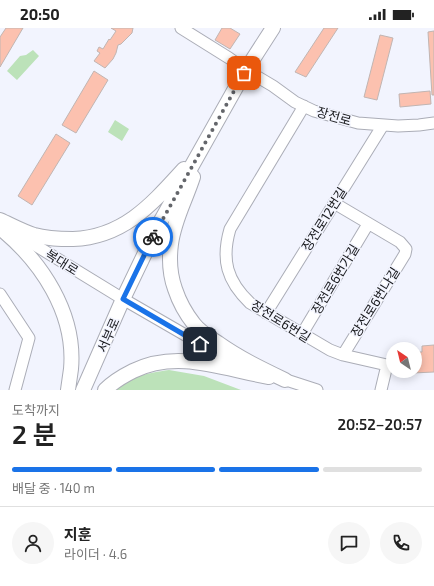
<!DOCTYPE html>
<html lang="ko">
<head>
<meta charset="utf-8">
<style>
  body { margin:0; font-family:"Exo 2","Noto Sans KR",sans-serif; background:#f6f6f6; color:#222; height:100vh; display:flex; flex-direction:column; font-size:15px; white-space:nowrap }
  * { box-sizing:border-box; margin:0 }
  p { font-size:13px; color:#767676 }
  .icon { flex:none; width:22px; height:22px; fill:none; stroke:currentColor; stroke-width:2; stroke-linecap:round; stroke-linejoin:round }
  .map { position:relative; height:362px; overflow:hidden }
  .drawer { display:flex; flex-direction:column; background:#fff; flex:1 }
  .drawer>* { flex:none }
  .needle { width:26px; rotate:325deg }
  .fabs { position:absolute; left:386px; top:314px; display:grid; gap:8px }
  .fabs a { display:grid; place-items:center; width:36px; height:36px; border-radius:50%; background:#fff; box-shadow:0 2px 10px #0003; font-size:20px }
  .pin { position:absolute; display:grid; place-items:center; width:34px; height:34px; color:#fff; margin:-17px; border-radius:8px; box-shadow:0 2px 6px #0006 }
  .courier { position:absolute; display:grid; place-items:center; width:40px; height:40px; margin:-20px; border:3px solid #1a73e8; border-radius:50%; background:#fff; color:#222; box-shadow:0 1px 5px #0007 }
  .headline em { font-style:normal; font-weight:600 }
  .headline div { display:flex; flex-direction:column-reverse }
  .headline { display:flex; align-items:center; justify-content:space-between; height:68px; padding:0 12px }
  h1 { font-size:26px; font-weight:600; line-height:30px }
  .bar { display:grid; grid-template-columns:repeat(4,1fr); gap:6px 4px; align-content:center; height:48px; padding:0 12px }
  .bar i { height:5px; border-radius:3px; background:#e0e0e0 }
  .bar .active { background:#1a73e8 }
  .bar p { grid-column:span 4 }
  .line { display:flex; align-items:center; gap:10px; padding:0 12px; border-top:1px solid #e0e0e0 }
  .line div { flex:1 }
  .round { display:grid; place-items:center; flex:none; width:42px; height:42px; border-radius:21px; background:#f6f6f6 }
  .status { display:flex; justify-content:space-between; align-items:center; height:28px; padding:0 20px; background:#fff; direction:ltr }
  .status svg { height:11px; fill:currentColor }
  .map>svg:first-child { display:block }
  .green { fill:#bce2b9 }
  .building { fill:#fcc1af; stroke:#c1b5b2 }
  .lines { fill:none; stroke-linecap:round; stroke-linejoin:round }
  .minor-casing { stroke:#abadb7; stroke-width:13 }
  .major-casing { stroke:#abadb7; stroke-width:16 }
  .minor { stroke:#fff; stroke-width:11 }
  .major { stroke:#fff; stroke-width:14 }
  .done { stroke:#64666b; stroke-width:4; stroke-dasharray:0 7.2 }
  .route { stroke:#1a73e8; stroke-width:5 }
  .labels { text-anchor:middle; stroke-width:3; stroke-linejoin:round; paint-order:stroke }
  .street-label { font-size:13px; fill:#18191c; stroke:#f2f4fe }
</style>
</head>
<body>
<div class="status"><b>20:50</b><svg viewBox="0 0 49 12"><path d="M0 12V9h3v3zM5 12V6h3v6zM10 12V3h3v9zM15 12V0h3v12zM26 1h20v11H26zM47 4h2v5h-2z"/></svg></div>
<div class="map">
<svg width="434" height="362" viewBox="0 0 434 362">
  <rect width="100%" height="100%" fill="#f2f4fe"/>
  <path class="green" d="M33,22L39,28L17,52L7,43L20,28L26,27Z
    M115,92L129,101L122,113L108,104Z
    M169,342L204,348L241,362H115C132,348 147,345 169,342Z"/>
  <path class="building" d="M6,0H23L0,39V9Z
    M111,0H133L132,5L121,16L118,17L116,25L113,31L105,40L94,33L100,25L97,23L99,19L103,21L109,11L110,12L116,3Z
    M222,0H230L240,6L230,21L215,12Z
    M324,0H338L306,49L295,44Z
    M434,3V67H432L428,4Z
    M380,7L393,10L377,72L364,69Z
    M94,43L108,52L76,105L62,97Z
    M430,63L431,76L400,79L399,66Z
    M56,106L70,115L32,177L18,168Z
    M434,317V344L413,345V343H415V324H422V318Z"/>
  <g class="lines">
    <defs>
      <path id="minor" d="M181,0L229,30L246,42L273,58L295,74L314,83L358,95L398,98L419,97L434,95
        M304,78L230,201C221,232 227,253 250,275L330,322L343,327L387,337L381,362
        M334,175L400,214L406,221L405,226L343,327
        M12,203L123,271L225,330L250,340
        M0,266L29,310L15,362
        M266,285L383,97
        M302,306L368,196
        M277,349L317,362"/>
      <path id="major" d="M193,149C186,171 174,192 171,216C169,231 170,247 175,261C179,273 186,286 194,296C200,304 209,309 218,315C239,330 262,341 285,352
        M0,192C11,197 22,203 34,207C47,211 60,211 73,211C124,209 152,176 184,141
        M0,200C41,233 76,285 71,341C70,348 69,355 68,362
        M83,362L123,271L158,198L244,45L273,0
        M105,362C113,354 123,348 133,343C178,321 223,341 269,349"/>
    </defs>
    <use href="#minor" class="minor-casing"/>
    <use href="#major" class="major-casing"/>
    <use href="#minor" class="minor"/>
    <use href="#major" class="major"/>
  </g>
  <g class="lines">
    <path class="done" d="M153,209L244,45"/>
    <path class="route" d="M153,209L123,271L200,316"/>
  </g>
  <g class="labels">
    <g class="street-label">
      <text transform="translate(334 88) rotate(16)" y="5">장전로</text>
      <text transform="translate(324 191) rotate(-58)" y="5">장전로12번길</text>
      <text transform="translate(62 234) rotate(32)" y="5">복대로</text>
      <text transform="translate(335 251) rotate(-59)" y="5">장전로6번가길</text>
      <text transform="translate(375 274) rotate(-58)" y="5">장전로6번나길</text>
      <text transform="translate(281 293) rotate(32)" y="5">장전로6번길</text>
      <text transform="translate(108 307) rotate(-66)" y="5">서부로</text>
    </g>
  </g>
</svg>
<div class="fabs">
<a><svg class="needle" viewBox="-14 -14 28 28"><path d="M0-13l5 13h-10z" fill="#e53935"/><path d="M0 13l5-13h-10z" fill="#767676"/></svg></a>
</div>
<div class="pin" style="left:244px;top:45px;background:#ea580c"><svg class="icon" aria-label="bag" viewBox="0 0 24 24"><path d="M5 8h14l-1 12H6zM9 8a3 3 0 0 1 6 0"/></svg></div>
<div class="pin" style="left:200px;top:316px;background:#1f2937"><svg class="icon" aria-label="home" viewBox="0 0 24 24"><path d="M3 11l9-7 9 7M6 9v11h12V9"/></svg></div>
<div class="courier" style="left:153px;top:209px"><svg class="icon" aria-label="bike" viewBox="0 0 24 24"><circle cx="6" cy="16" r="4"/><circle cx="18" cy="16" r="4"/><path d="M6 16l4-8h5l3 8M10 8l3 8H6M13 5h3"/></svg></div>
</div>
<section class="drawer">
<div class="headline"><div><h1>2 분</h1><p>도착까지</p></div><em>20:52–20:57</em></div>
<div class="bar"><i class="active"></i><i class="active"></i><i class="active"></i><i></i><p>배달 중 · 140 m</p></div>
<div class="line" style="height:72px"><a class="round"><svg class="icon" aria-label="person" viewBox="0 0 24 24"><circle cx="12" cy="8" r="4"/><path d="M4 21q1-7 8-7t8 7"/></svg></a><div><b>지훈</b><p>라이더 · 4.6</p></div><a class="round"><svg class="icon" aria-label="chat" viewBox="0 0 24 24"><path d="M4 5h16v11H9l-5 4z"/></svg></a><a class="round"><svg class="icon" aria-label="phone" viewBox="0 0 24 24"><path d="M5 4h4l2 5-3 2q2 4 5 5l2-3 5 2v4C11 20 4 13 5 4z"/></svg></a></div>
</section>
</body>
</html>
